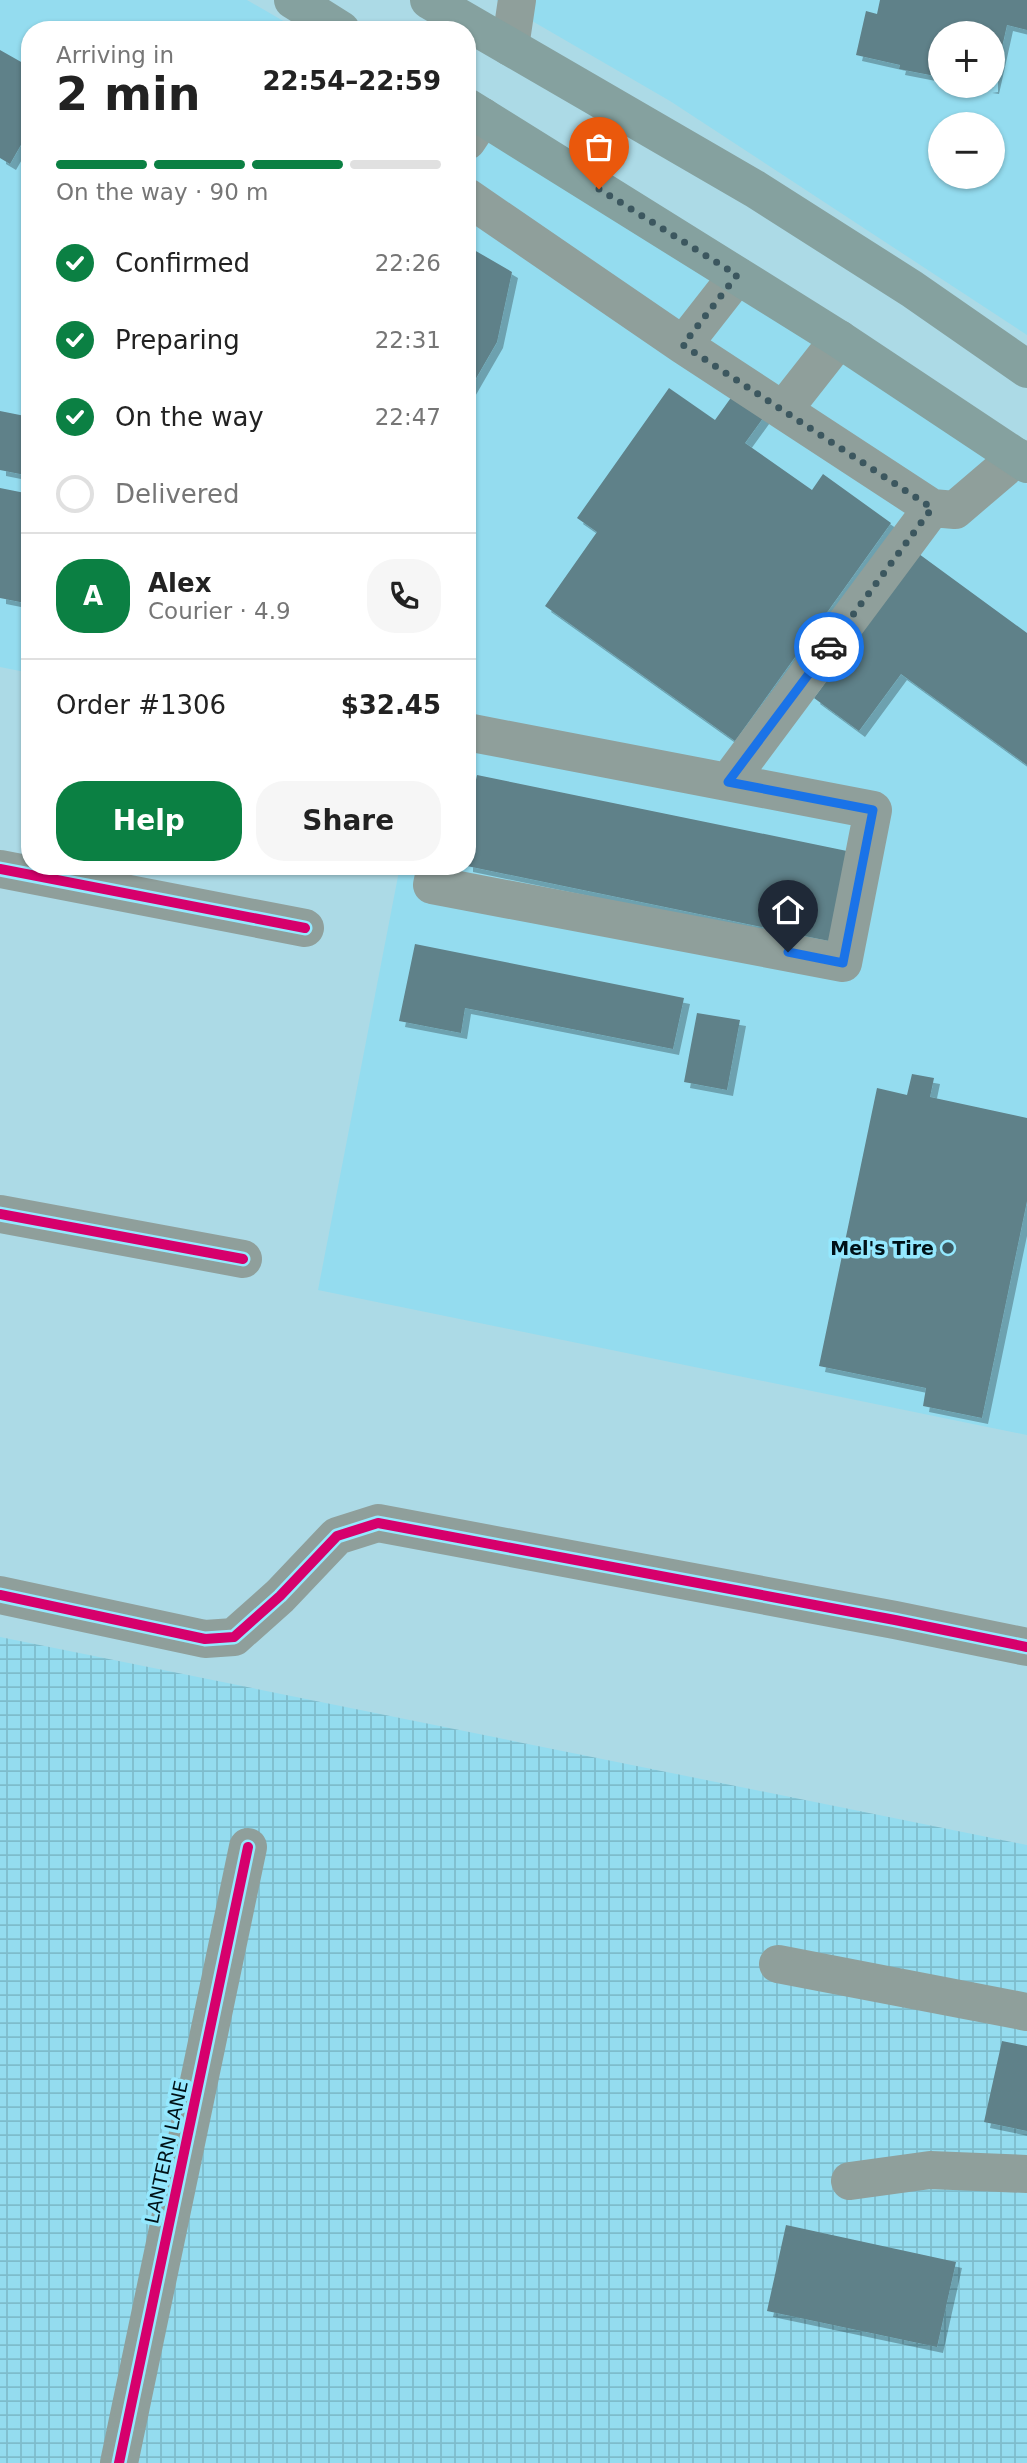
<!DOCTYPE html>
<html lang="en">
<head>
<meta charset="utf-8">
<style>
  body { margin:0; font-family:"DejaVu Sans",sans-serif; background:#f6f6f6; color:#222; height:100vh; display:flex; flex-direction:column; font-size:26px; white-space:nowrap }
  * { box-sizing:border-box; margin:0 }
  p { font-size:23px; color:#767676 }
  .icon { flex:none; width:38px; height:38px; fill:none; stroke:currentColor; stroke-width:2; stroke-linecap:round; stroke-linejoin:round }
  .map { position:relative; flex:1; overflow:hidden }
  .panel { position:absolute; left:21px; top:21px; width:455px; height:854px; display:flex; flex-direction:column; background:#fff; border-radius:28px; box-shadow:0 2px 5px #0004 }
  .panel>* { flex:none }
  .controls { position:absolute; left:928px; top:21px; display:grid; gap:14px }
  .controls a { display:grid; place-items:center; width:77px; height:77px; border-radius:50%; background:#fff; box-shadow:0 2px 5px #0004; font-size:35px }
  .pin { position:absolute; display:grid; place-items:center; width:60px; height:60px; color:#fff; margin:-72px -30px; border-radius:50% 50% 50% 0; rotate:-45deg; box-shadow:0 0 7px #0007 }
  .pin .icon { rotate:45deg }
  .courier { position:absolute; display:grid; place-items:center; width:70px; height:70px; margin:-35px; border:5px solid #1a73e8; border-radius:50%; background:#fff; color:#222; box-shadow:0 2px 9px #0007 }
  .summary em { font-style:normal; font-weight:800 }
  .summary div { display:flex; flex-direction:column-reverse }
  .summary { display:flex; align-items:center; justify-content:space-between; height:119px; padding:0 35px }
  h1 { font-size:46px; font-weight:800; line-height:52px }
  .bar { display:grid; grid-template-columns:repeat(4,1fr); gap:10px 7px; align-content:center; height:84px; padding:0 35px }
  .bar i { height:9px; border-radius:5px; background:#e0e0e0 }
  .bar .current { background:#0b8043 }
  .bar p { grid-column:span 4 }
  .line { display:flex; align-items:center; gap:18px; padding:0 35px; border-top:2px solid #e0e0e0 }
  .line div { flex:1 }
  .round { display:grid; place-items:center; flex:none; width:74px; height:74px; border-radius:28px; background:#f6f6f6 }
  ol { padding:0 35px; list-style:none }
  li { display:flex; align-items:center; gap:21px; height:77px }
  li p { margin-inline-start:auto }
  li .icon { padding:7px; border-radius:50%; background:#0b8043; color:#fff; stroke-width:4 }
  li:last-child { color:#767676 }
  li i { width:38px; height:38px; border:4px solid #e0e0e0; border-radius:50% }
  .cta { display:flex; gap:14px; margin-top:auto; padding:14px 35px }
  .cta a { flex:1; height:80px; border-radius:28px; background:#0b8043; color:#fff; font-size:28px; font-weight:800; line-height:80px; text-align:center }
  .cta a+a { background:#f6f6f6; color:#222 }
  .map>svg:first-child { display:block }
  .built { fill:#94dcef; fill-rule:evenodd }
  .industrial { fill:url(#industrial-grid) }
  .building { fill:#5f8189; filter:url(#shadow) }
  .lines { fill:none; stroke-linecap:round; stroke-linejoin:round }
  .minor { stroke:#8f9f9b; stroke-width:38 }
  .major { stroke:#85a19f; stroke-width:38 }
  .cycleway-casing { stroke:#94e8fe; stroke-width:15 }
  .cycleway { stroke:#d6006c; stroke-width:10 }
  .done { stroke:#3c575f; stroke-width:7; stroke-dasharray:0 12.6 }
  .route { stroke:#1a73e8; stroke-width:9 }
  .poi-dot { fill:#3c575f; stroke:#94e8fe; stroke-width:2.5 }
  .labels { text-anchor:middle; stroke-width:7; stroke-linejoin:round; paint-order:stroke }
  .poi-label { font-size:19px; font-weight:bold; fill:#001117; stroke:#94e8fe; text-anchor:end }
  .street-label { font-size:19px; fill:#001117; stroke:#94e8fe }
</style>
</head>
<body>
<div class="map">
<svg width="1027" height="2463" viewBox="0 0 1027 2463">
  <defs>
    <pattern id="industrial-grid" width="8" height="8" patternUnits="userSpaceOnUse" patternTransform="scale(1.75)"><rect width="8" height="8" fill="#94dcef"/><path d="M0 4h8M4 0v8" fill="none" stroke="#7ebccc"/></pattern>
    <filter id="shadow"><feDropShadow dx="6" dy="6" stdDeviation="0" flood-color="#0004"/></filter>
  </defs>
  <rect width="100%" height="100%" fill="#acdae6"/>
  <path class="built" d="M0,0H247L299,30H30V673L0,667Z
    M496,0H1027V335L670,101ZM940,33H992V86H940ZM940,124H992V177H940Z
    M467,128L796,333L1027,484V1435L318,1290L400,866H467Z"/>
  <path class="industrial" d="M0,1637L1027,1845V2463H0Z"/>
  <path class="building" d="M880,0H1027V30L1007,25L993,88L986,87L992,86V33H940V77L899,69L900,65L856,55L866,11L877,14Z
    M0,50L30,67V129L10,164L0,158Z
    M469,247L512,272L497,342L467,394Z
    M669,388L715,420L735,392L766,414L745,443L812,490L823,474L891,523L735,741L545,606L597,532L577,518Z
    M0,411L30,417V476L0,470Z
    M0,488L30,494V604L0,598Z
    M919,554L1027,633V765L901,674L859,731L814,698Z
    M477,775L847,851L829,941L467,866V823Z
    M415,944L684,998L673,1049L465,1008L461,1033L399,1021Z
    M697,1013L740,1020L727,1090L684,1082Z
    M912,1074L934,1078L930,1097L1027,1118V1201L982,1418L923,1406L926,1388L819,1366L877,1088L907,1095Z
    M1002,2041L1027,2046V2131L984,2122Z
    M786,2225L956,2262L937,2347L767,2311Z"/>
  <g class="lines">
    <path class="minor" d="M510,47L517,0
      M467,141L483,117
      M467,197L683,345L932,508L955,510L1017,457
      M683,345L737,276
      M784,409L839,339
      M728,782L932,508
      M436,866L432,885L843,963L873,810L467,732
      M0,869L305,928
      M0,1214L243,1259
      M0,1595L205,1639L234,1637L280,1596L337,1536L378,1523L895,1620L1027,1647
      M778,1964L1027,2012
      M850,2181L930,2170L1027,2174
      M119,2463L248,1847"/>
    <path class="major" d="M293,0L341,30
      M429,0L755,189L912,289L1027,369
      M467,107L839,339L1027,464"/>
    <defs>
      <path id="cycleway" d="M0,869L305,928
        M0,1214L243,1259
        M0,1595L205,1639L234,1637L280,1596L337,1536L378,1523L895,1620L1027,1647
        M119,2463L248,1847"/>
    </defs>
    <use href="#cycleway" class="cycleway-casing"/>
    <use href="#cycleway" class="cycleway"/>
  </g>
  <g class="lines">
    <path class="done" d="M599,189L737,275L683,345L932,508L829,647"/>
    <path class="route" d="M788,952L843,963L873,810L728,782L829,647"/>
  </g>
  <circle class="poi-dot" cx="948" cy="1248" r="7"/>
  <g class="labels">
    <g class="poi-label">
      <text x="934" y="1255">Mel's Tire</text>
    </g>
    <g class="street-label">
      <text transform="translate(166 2152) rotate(-78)" y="7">LANTERN LANE</text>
    </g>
  </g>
</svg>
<div class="controls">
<a>+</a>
<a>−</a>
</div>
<div class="pin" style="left:599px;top:189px;background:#ea580c"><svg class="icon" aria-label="bag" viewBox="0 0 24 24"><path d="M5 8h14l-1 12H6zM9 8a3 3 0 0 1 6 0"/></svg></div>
<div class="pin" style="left:788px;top:952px;background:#1f2937"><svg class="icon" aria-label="home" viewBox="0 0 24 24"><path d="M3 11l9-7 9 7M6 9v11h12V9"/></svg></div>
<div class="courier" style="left:829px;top:647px"><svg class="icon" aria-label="car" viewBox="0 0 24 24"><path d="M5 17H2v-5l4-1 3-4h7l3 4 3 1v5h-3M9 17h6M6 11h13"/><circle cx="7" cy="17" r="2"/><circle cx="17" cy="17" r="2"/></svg></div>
<section class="panel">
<div class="summary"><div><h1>2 min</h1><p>Arriving in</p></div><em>22:54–22:59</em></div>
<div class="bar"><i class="current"></i><i class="current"></i><i class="current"></i><i></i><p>On the way · 90 m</p></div>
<ol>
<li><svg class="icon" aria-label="check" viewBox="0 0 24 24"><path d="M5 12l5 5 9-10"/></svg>Confirmed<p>22:26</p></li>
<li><svg class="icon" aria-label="check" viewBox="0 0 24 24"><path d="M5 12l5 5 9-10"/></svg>Preparing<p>22:31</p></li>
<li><svg class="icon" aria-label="check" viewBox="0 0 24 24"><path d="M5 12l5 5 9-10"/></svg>On the way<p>22:47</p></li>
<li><i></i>Delivered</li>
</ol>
<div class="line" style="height:126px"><b class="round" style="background:#0b8043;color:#fff">A</b><div><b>Alex</b><p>Courier · 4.9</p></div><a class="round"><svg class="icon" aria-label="phone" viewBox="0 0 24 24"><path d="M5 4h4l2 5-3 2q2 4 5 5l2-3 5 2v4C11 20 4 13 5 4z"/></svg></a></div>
<div class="line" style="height:91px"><div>Order #1306</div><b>$32.45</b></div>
<div class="cta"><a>Help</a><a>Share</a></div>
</section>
</div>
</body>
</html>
